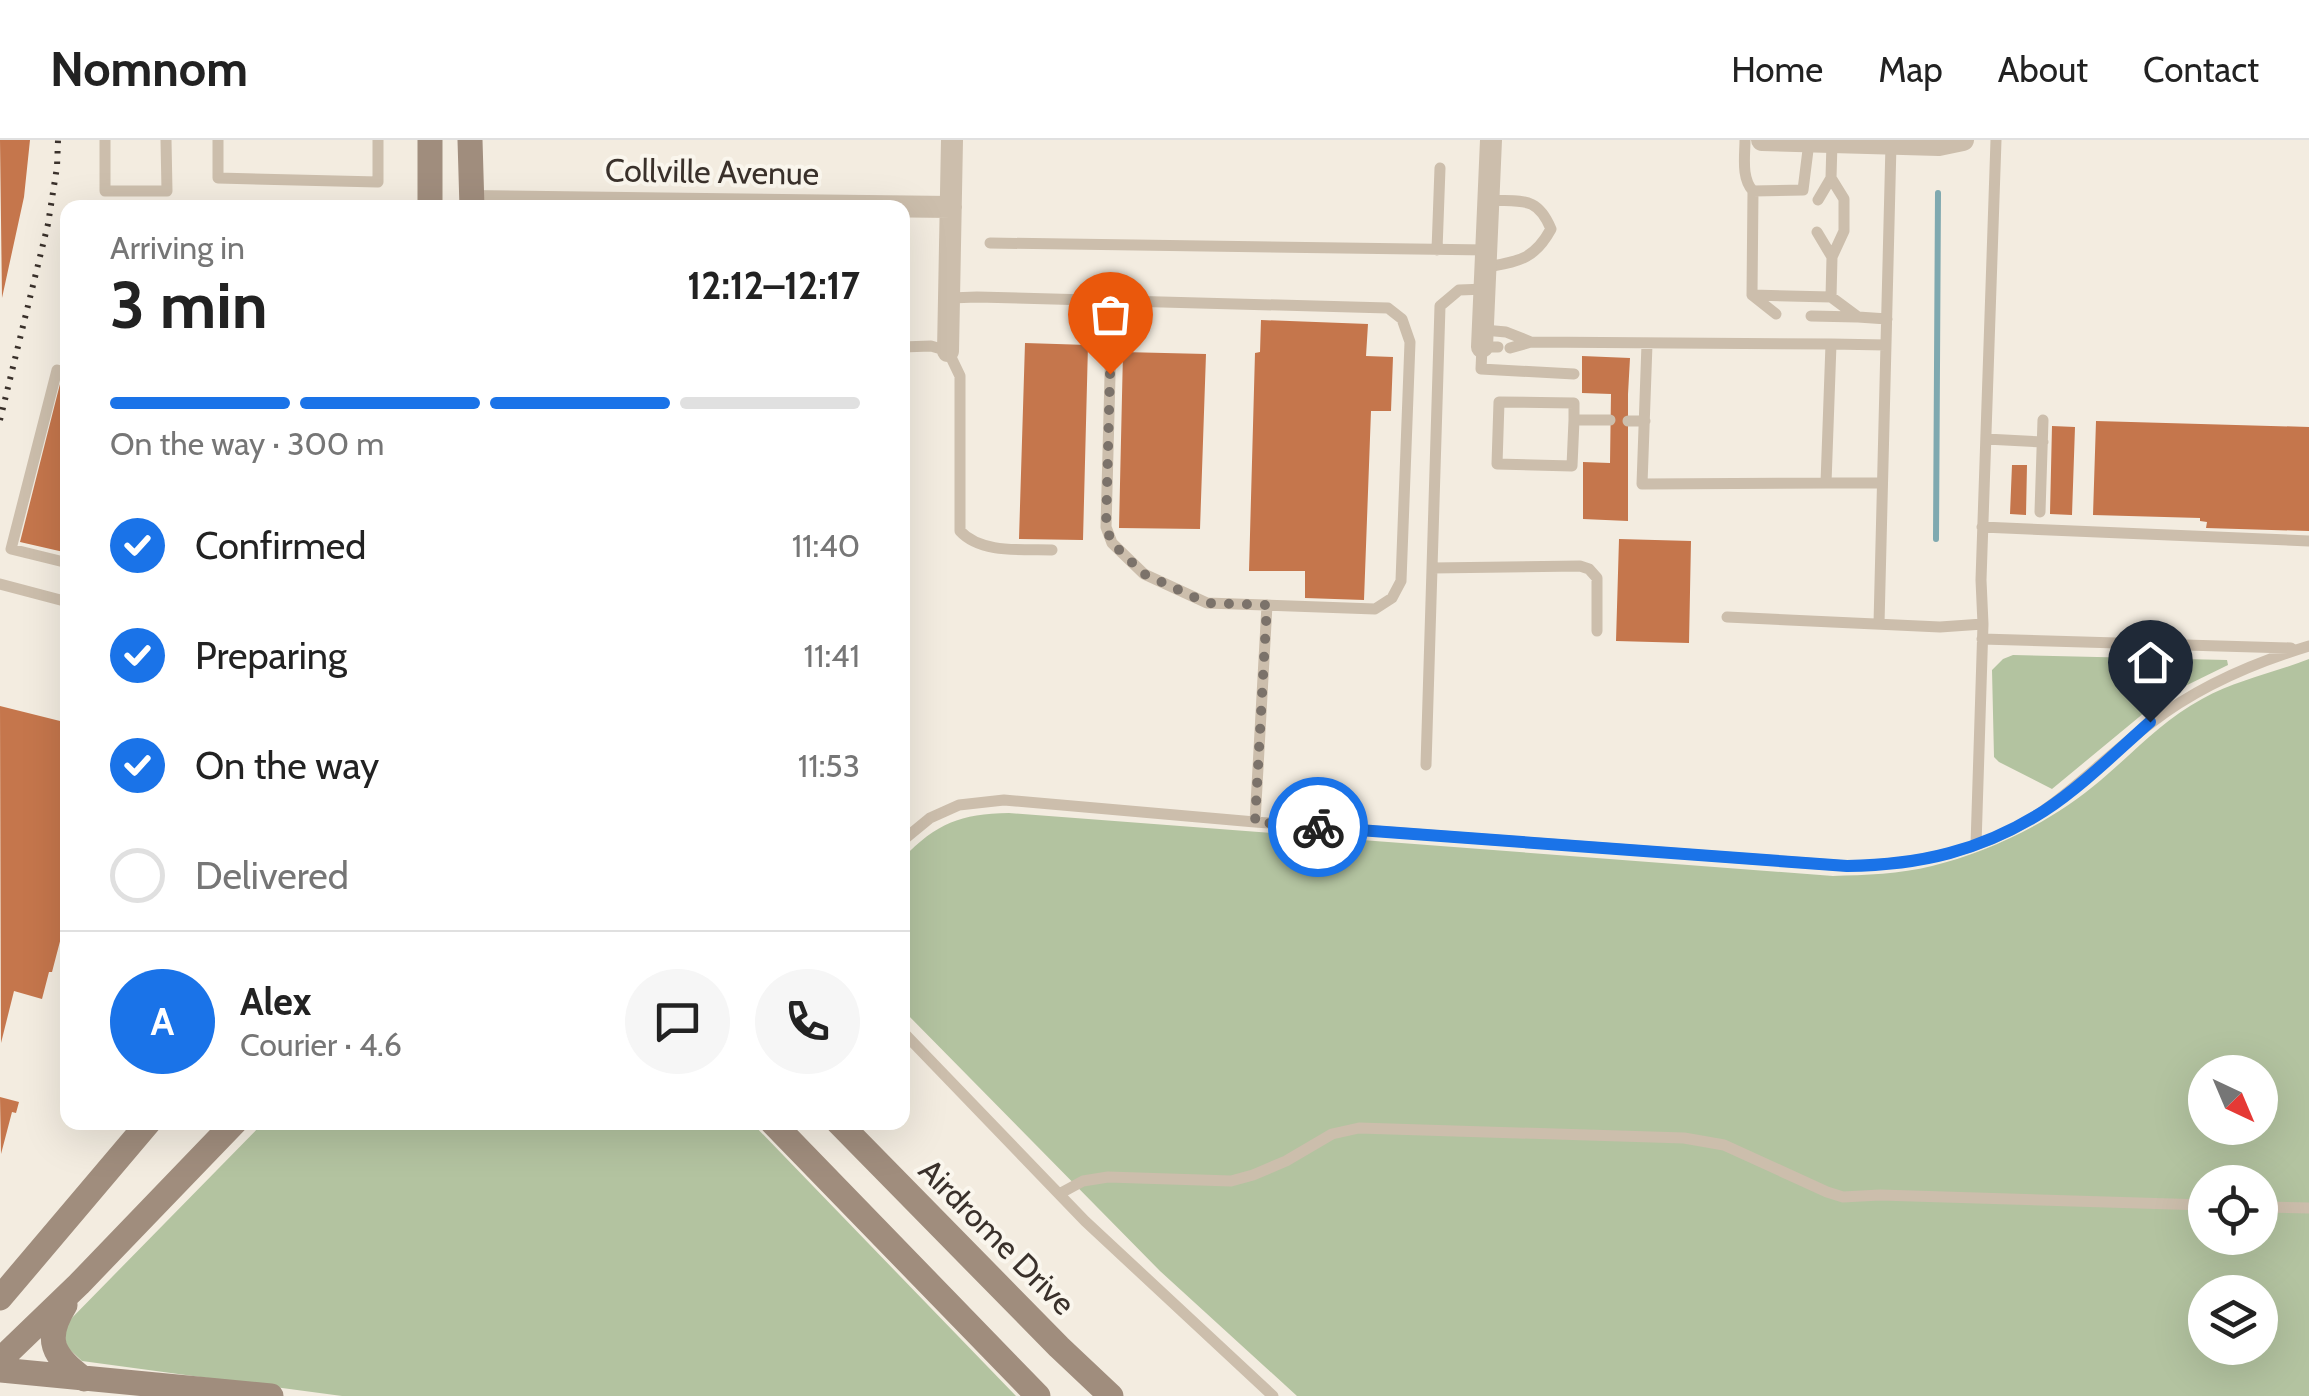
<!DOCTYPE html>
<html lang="en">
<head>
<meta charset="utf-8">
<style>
  body { margin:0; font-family:Cabin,sans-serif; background:#f6f6f6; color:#222; height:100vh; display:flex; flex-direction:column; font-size:38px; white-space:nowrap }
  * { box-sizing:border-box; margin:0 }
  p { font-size:32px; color:#767676 }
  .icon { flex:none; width:55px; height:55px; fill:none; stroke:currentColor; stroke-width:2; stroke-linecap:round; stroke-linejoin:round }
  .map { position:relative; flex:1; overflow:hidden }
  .panel { position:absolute; left:60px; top:60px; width:850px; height:930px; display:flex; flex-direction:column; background:#fff; border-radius:20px; box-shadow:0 10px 40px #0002 }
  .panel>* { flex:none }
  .needle { width:65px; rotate:136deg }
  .controls { position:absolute; left:2188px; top:915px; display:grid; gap:20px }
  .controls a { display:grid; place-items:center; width:90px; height:90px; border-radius:50%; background:#fff; box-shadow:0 10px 40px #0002; font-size:50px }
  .pin { position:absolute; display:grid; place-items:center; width:85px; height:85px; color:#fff; margin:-102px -42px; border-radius:50% 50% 50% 0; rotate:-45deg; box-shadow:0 0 10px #0007 }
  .pin .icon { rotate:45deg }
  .courier { position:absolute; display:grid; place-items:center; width:100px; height:100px; margin:-50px; border:8px solid #1a73e8; border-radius:50%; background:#fff; color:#222; box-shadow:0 2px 12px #0007 }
  .overview em { font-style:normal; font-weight:700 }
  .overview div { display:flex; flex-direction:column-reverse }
  .overview { display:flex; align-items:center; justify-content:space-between; height:170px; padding:0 50px }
  h1 { font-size:65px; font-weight:700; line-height:75px }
  .bar { display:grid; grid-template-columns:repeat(4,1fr); gap:15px 10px; align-content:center; height:120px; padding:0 50px }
  .bar i { height:12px; border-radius:8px; background:#e0e0e0 }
  .bar .on { background:#1a73e8 }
  .bar p { grid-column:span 4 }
  .line { display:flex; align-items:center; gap:25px; padding:0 50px; border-top:2px solid #e0e0e0 }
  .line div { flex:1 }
  .round { display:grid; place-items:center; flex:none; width:105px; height:105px; border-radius:52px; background:#f6f6f6 }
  ol { padding:0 50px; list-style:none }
  li { display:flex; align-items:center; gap:30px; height:110px }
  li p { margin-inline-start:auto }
  li .icon { padding:10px; border-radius:50%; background:#1a73e8; color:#fff; stroke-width:4 }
  li:last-child { color:#767676 }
  li i { width:55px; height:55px; border:5px solid #e0e0e0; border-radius:50% }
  header { display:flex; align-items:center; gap:60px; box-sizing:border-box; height:140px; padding:0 50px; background:#fff; border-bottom:2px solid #e0e0e0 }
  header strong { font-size:48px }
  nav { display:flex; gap:55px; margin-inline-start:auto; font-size:35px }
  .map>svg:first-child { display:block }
  .green { fill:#b3c3a0; fill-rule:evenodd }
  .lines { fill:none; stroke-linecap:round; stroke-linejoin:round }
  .stream { stroke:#7fa9b0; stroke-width:6 }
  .building { fill:#c5764c }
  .service { stroke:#ccbeac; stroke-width:11 }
  .minor { stroke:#ccbeac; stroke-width:22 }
  .secondary { stroke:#a08d7d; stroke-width:25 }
  .rail { stroke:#3a312b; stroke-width:6; stroke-dasharray:2.5 8; stroke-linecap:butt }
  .done { stroke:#7b726a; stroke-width:10; stroke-dasharray:0 18 }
  .route { stroke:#1a73e8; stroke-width:12 }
  .labels { text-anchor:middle; stroke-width:8; stroke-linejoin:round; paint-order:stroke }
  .street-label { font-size:32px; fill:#3a312b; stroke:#faf6ed }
</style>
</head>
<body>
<header>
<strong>Nomnom</strong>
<nav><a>Home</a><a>Map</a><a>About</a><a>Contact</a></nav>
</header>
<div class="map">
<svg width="2309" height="1256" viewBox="0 0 2309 1256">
  <rect width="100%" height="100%" fill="#f3ece0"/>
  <path class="green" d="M2013,515L2227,520L2228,525L2179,549L2150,568L2052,649L1999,622L1994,617L1992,530L2003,519Z
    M2309,519V1256H1297L1160,1131L903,870V718C937,683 960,674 1009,673L1833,736C1865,735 1900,734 1932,726C1992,711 2053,681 2101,640C2134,612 2163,580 2202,559C2236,540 2273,533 2309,519ZM2205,932H2260V988H2205ZM2205,1042H2260V1098H2205ZM2205,1152H2260V1208H2205Z
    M263,983H752L1016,1256H342L82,1221L67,1207L63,1187Z"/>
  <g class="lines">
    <path class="stream" d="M1936,399L1938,53"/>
  </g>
  <path class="building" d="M0,0H30L24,57L2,158Z
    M1261,180L1368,184L1366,216L1393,217L1391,271H1371L1364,460L1305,458V431H1249L1255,213L1260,212Z
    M1025,203L1088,205L1083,400L1019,399Z
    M1123,212L1206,214L1200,389L1119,388Z
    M1582,216L1630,218L1628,254V381L1583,379V322L1610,323L1611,254L1582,253Z
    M60,244L68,246V413L20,402Z
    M2096,281L2309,287V391L2206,388L2207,382L2200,381V378L2093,375Z
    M2052,286L2075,287L2072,375L2050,374Z
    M2012,325H2027L2026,375L2010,374Z
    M1619,399L1691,401L1689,503L1616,501Z
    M0,566L68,583V781L66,787L64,786L52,832H49L42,859L14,851L1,903Z
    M0,957L19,962L16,973L12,972L1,1014Z"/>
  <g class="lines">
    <path class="service" d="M105,0V51H167L166,0
      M218,0V38L378,42V0
      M1745,0C1745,16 1741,38 1753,51L1803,50L1809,2
      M1753,51L1752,155L1831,157L1858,177L1887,179
      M1818,60L1831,38
      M1817,92L1832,117
      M990,103L1487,110
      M1437,110L1440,28
      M1487,127C1519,121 1534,120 1551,89C1537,55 1521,62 1489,60
      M1752,155L1776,174
      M1831,157L1832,117L1844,91V59L1831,38L1832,2
      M950,158L977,157L1388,168L1402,179L1410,202L1401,441L1392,458L1375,469L1207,463L1144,434L1112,403L1106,387L1112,161
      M1811,176L1857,177
      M1484,190L1506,192L1531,202
      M1831,204L1886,205
      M902,207L931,206L948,211L960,236V391C981,414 1023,409 1052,410
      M1498,207H1482L1481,229L1574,234
      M1510,208L1531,202L1831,204L1826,343L1642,344L1647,204
      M68,233L57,230L11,409L68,423
      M1574,280L1572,326L1497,324L1499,262L1574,263V280H1610
      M1628,281H1645
      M1986,299L2043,302
      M1826,343H1882
      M2040,372L2043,280
      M1982,387L2309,401
      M1432,428L1580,426L1589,429L1597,438V491
      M0,444L68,462
      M1727,477L1940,487L1983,484
      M1879,484L1891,4
      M1982,499L2291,508
      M1426,625L1440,166L1459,150L1486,149
      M1255,682L1267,465
      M902,701L930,678L959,665L1004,660L1255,682L1847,726C1919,725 1991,710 2050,666C2085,640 2116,609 2151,583C2197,547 2253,523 2309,506
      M1976,705L1983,484L1981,440L1996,0
      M902,891L1085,1081L1273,1256
      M1059,1054L1083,1041L1108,1037L1231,1041L1253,1035L1286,1021L1332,994L1359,988L1684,998L1724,1005L1827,1052L1843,1057L1880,1055L2205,1065
      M2260,1067L2309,1068"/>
    <path class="minor" d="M1762,0L1939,5L1963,0
      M472,61L951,67
      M1482,207L1491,0
      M948,211L952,0"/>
    <path class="secondary" d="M470,0L472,68
      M430,68V0
      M772,982L1038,1256
      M838,982L1059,1207L1111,1256
      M0,1158L149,982
      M65,1165C43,1200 53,1216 84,1239
      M0,1220L79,1144L235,982
      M0,1230L271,1256"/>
    <path class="rail" d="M0,280L48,84L57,27L58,0"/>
  </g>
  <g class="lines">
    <path class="done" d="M1110,234L1106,387L1112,403L1144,434L1207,463L1267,465L1255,682L1318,687"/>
    <path class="route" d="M1318,687L1847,726C1920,725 1981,711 2044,671C2082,646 2116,612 2150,582"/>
  </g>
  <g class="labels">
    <g class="street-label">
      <text transform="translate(712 32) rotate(1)" y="11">Collville Avenue</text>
      <text transform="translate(997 1097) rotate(45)" y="11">Airdrome Drive</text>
    </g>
  </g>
</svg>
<div class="controls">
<a><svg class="needle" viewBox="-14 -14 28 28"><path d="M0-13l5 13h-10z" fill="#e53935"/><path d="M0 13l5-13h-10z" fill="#767676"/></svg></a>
<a><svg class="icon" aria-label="locate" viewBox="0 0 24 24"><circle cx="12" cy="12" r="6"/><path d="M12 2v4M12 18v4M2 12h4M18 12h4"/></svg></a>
<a><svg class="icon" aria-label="layers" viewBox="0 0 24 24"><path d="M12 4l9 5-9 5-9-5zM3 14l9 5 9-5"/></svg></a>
</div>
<div class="pin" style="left:1110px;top:234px;background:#ea580c"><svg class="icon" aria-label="bag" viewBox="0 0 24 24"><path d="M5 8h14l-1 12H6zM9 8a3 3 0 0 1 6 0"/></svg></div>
<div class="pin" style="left:2150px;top:582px;background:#1f2937"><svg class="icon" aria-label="home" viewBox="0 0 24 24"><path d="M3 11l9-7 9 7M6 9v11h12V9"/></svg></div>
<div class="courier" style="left:1318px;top:687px"><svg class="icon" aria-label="bike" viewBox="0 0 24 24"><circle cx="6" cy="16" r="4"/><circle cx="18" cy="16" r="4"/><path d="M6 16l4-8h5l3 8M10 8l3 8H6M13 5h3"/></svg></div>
<section class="panel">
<div class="overview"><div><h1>3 min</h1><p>Arriving in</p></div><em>12:12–12:17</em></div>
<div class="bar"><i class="on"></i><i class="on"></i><i class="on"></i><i></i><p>On the way · 300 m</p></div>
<ol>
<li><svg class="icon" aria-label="check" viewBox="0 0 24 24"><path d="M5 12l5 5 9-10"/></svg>Confirmed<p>11:40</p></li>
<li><svg class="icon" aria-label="check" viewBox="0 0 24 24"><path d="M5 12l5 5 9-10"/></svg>Preparing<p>11:41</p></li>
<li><svg class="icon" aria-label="check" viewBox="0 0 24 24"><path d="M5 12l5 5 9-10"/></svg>On the way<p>11:53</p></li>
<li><i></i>Delivered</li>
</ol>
<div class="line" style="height:180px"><b class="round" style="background:#1a73e8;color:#fff">A</b><div><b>Alex</b><p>Courier · 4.6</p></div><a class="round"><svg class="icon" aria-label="chat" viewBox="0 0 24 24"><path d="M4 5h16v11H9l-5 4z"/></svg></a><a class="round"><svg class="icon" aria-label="phone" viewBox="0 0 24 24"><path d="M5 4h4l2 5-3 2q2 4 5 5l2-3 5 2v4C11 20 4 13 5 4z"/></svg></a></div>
</section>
</div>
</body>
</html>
